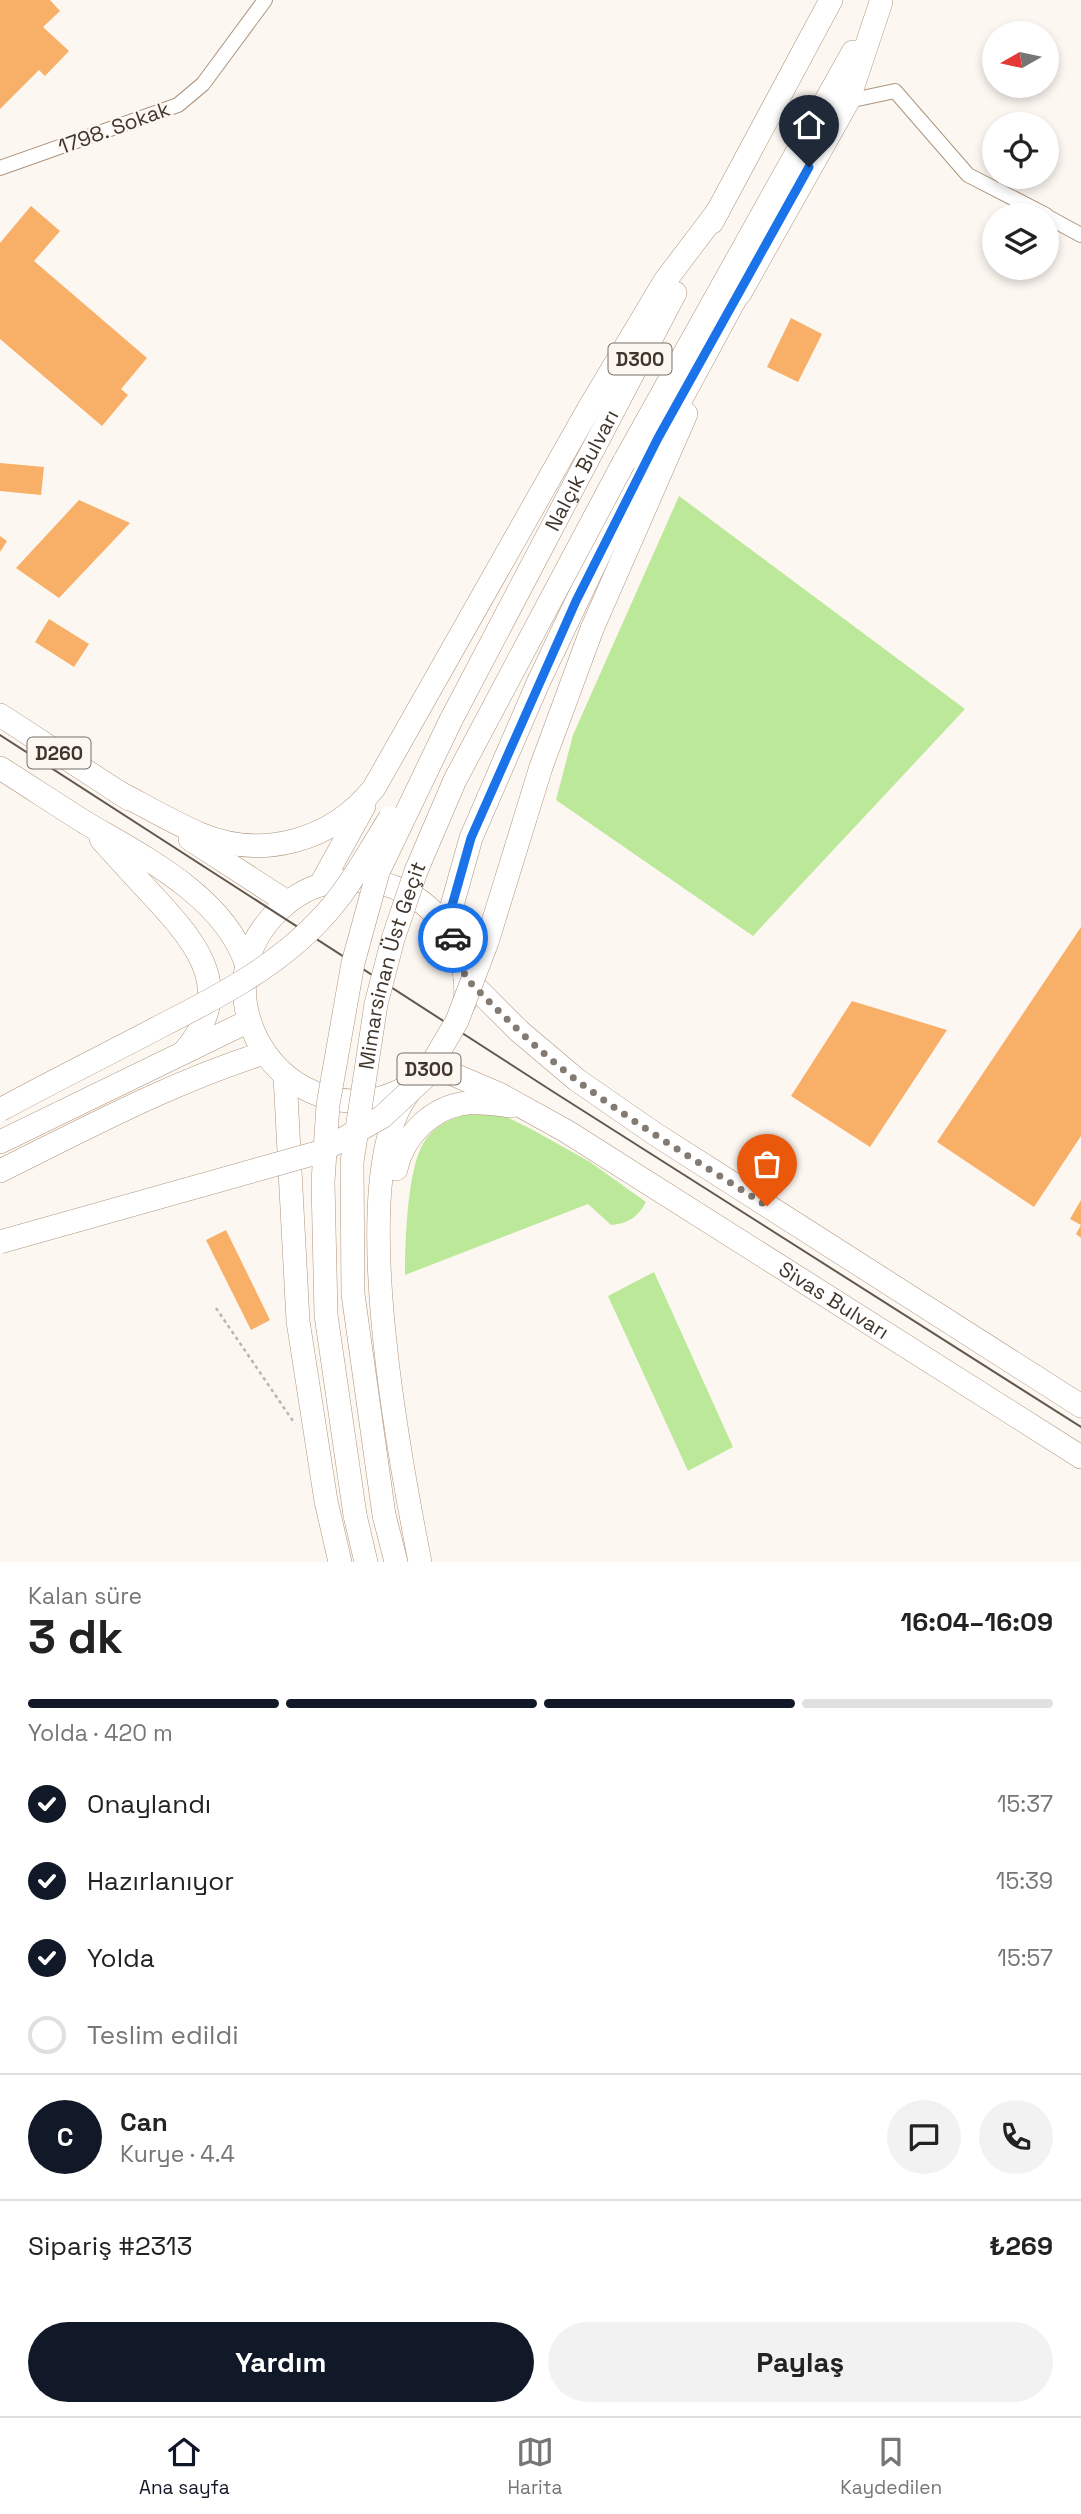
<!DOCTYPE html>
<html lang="tr">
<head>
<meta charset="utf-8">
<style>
  body { margin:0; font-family:"Space Grotesk",sans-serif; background:#f2f2f2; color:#222; height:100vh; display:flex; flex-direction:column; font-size:26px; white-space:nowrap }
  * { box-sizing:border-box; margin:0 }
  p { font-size:23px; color:#767676 }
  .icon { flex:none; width:38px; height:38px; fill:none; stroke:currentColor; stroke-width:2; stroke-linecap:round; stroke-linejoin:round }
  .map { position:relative; height:1562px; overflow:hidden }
  .sheet { display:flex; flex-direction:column; background:#fff; flex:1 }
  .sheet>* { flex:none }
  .needle { width:46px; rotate:261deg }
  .fabs { position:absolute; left:982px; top:21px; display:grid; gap:14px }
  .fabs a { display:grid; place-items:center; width:77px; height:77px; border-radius:50%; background:#fff; box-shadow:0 4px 10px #0003; font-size:35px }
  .pin { position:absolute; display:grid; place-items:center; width:60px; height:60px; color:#fff; margin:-72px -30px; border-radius:50% 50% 50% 0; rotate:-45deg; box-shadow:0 0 7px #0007 }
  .pin .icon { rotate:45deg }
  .courier { position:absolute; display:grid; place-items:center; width:70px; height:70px; margin:-35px; border:5px solid #1a73e8; border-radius:50%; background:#fff; color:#222; box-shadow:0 2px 9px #0007 }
  .head em { font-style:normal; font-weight:600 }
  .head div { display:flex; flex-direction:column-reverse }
  .head { display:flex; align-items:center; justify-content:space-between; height:119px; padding:0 28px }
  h1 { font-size:46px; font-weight:600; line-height:52px }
  .bar { display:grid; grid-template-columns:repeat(4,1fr); gap:10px 7px; align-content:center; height:84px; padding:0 28px }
  .bar i { height:9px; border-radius:5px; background:#e0e0e0 }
  .bar .active { background:#111827 }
  .bar p { grid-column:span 4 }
  .line { display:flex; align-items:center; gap:18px; padding:0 28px; border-top:2px solid #e0e0e0 }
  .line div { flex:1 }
  .round { display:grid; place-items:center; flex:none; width:74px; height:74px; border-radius:37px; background:#f2f2f2 }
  ol { padding:0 28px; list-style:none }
  li { display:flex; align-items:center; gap:21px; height:77px }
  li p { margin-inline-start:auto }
  li .icon { padding:7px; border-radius:50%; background:#111827; color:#fff; stroke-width:4 }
  li:last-child { color:#767676 }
  li i { width:38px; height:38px; border:4px solid #e0e0e0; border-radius:50% }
  .primary-button { display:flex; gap:14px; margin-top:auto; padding:14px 28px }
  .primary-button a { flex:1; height:80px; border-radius:42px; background:#111827; color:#fff; font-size:28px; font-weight:600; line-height:80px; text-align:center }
  .primary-button a+a { background:#f2f2f2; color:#222 }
  .dock { display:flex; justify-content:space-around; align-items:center; height:98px; border-top:2px solid #e0e0e0; background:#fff; font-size:19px; color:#767676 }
  .dock a { display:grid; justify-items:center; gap:4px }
  .dock .active { color:#111827 }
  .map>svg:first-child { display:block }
  .green { fill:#bce899 }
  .building { fill:#f8af67 }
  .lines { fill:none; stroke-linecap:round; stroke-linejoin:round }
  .minor-casing { stroke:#ae947c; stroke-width:16 }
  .trunk-casing { stroke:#ae947c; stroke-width:24 }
  .path { stroke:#bcb4ad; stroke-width:2.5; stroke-dasharray:3.5 3.5; stroke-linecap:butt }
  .minor { stroke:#fff; stroke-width:14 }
  .trunk { stroke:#fff; stroke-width:23 }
  .tram { stroke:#62584e; stroke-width:2 }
  .trunk-bridge-casing { stroke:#ae947c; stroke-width:24; stroke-linecap:butt }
  .trunk-bridge { stroke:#fff; stroke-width:23 }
  .done { stroke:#837a71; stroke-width:7; stroke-dasharray:0 12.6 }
  .route { stroke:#1a73e8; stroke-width:9 }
  .labels { text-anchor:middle; stroke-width:5; stroke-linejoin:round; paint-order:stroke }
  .shield { fill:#fdf7f2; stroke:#797067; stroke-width:2 }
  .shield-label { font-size:19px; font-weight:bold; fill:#41362b }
  .street-label { font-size:21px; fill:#41362b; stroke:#fdf7f2 }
</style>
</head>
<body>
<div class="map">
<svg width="1081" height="1562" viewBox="0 0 1081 1562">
  <rect width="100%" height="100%" fill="#fdf7f2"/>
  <path class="green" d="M679,496L965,709L753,936L556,800L573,735Z
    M479,1113L505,1116L533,1130L590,1162L646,1202C639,1216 628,1224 611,1225L588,1204L405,1275C405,1243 407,1169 424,1142C436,1123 458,1115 479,1113Z
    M654,1272L733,1447L688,1471L608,1296Z"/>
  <path class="building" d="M0,0H50L60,11L43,27L69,51L45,76L39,70L0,109Z
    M31,206L60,231L34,261L147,358L121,389L128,395L102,426L0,339V243Z
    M791,318L822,334L798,382L767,367Z
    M0,463L44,467L41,495L0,491Z
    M79,500L130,523L59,598L16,568Z
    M0,536L7,541L0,552Z
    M49,619L89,644L74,667L35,642Z
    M1081,927V1136L1034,1207L937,1142Z
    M852,1001L947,1030L870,1147L791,1096Z
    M1081,1200V1238L1076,1234L1081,1225L1070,1219Z
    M226,1230L270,1320L251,1330L206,1240Z"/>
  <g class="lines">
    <defs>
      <path id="minor" d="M848,101L895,91L968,175L1046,215
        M0,168L178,105L203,84L265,0
        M1046,216L1081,235"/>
      <g id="trunk">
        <path d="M712,222L831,0"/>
        <path d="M740,293L848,101L881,2"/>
        <path d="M624,462L853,52"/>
        <path d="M592,629L686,414"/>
        <path d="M0,715L129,799"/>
        <path id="s1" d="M451,720L675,293"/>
        <path d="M0,768C29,786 57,805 86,823C144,857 225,897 247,966"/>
        <path d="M118,792C145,806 172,822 200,834C262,860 332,841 374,788L588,410L665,281L718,211"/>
        <path d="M101,839C119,859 137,879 156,899C201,948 235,992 184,1052"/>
        <path d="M190,839L287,902"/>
        <path d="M321,884L364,806"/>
        <path d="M446,927L471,838L538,683L616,519L746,279"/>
        <path d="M465,977L519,1031L577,1080L655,1134L1081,1406"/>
        <path id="s2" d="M436,1067L499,1094L566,1131L1081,1457"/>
        <path d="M285,1076L298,1321L326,1501L340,1562"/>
        <path d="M417,1082C403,1090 389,1097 373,1100C267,1115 200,984 279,910C293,897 310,886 330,883C360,877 389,881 416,898C450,921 470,961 465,1002"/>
        <path d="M408,1094C345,1176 400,1461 420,1562"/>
        <path d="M0,1142L249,1021"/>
        <path d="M396,1169C403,1136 432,1107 467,1103C482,1102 497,1104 511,1106"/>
        <path d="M0,1171C87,1128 172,1082 264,1053"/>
        <path d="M355,1515L366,1562"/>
        <path d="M384,1515L396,1562"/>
      </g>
    </defs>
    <use href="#minor" class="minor-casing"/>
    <use href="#trunk" class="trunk-casing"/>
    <path class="path" d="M216,1308L295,1424"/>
    <use href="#minor" class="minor"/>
    <use href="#trunk" class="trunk"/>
    <path class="tram" d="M0,735L552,1091L1081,1427"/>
    <defs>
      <g id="trunk-bridge">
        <path d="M0,1110C53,1081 108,1054 161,1026C216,998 274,968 317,923C347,893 368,853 390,818"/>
        <path d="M0,1242L320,1152L382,1117L423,1079L457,1021L487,942L541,767L592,629"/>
        <path d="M355,1515L326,1315L323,1182L328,1105L353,963L378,872L451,720"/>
        <path id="s3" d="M384,1515L353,1294L352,1162L376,1004L393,939L416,871L455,780L624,462"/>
      </g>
    </defs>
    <use href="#trunk-bridge" class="trunk-bridge-casing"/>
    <use href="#trunk-bridge" class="trunk-bridge"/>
  </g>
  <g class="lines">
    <path class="done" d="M453,938L462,959L465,977C500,1013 535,1048 575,1079C636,1125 703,1165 767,1206"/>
    <path class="route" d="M453,938L446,927L471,838L576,601L658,438L809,167"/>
  </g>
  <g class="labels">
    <g class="shield">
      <rect x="608.5" y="343.5" width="63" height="31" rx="5"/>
      <rect x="27.5" y="737.5" width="63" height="31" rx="5"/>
      <rect x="397.5" y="1053.5" width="63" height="31" rx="5"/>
    </g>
    <g class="shield-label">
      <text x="640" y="366">D300</text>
      <text x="59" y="760">D260</text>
      <text x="429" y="1076">D300</text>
    </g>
    <g class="street-label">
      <text transform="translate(114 128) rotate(-20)" y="7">1798. Sokak</text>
      <text dy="7" stroke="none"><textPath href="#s1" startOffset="282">Nalçık Bulvarı</textPath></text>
      <text dy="7" stroke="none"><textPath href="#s3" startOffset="556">Mimarsinan Üst Geçit</textPath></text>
      <text dy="7" stroke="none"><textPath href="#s2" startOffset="462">Sivas Bulvarı</textPath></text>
    </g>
  </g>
</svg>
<div class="fabs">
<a><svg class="needle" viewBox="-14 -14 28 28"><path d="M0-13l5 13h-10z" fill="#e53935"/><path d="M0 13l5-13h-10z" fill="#767676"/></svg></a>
<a><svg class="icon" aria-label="locate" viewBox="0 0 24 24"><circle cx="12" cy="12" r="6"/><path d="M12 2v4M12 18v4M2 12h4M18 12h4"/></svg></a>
<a><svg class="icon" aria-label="layers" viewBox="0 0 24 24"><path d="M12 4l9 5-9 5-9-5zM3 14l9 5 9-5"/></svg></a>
</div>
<div class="pin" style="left:767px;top:1206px;background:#ea580c"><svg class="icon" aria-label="bag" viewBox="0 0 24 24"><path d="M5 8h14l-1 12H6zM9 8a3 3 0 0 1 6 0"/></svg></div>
<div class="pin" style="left:809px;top:167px;background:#1f2937"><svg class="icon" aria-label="home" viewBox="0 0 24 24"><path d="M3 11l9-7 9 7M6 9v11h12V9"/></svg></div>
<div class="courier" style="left:453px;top:938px"><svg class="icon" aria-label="car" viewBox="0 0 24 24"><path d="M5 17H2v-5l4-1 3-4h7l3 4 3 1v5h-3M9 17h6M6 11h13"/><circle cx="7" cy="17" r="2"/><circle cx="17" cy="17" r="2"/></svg></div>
</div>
<section class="sheet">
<div class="head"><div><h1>3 dk</h1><p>Kalan süre</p></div><em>16:04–16:09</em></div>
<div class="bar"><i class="active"></i><i class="active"></i><i class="active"></i><i></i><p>Yolda · 420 m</p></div>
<ol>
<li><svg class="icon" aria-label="check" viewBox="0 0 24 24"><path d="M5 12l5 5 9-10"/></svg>Onaylandı<p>15:37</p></li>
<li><svg class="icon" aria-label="check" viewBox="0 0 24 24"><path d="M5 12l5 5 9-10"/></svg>Hazırlanıyor<p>15:39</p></li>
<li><svg class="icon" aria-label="check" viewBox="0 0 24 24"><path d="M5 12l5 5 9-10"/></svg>Yolda<p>15:57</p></li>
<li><i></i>Teslim edildi</li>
</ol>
<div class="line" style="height:126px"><b class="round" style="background:#111827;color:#fff">C</b><div><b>Can</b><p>Kurye · 4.4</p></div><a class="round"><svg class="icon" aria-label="chat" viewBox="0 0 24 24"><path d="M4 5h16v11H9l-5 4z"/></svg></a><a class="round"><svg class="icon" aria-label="phone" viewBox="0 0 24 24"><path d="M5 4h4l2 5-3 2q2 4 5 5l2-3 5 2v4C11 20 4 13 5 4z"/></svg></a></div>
<div class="line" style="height:91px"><div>Sipariş #2313</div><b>₺269</b></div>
<div class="primary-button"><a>Yardım</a><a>Paylaş</a></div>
</section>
<nav class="dock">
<a class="active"><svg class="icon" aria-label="home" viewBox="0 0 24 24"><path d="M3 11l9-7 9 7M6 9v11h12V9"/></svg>Ana sayfa</a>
<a><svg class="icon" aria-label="map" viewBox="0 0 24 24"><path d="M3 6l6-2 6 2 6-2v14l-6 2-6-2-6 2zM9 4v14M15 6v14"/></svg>Harita</a>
<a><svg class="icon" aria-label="saved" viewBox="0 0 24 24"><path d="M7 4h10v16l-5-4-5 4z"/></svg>Kaydedilen</a>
</nav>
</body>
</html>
